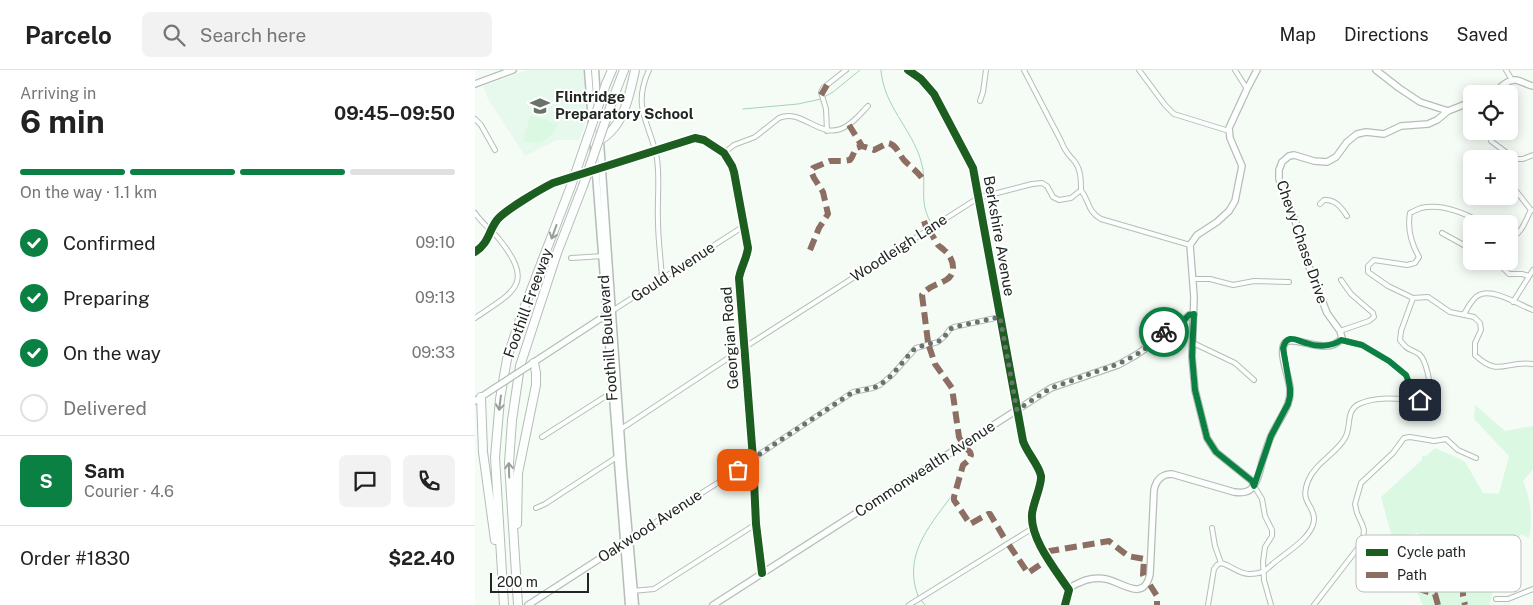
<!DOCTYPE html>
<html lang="en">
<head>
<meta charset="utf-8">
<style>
  body { margin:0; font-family:"Public Sans",sans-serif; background:#f2f2f2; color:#222; height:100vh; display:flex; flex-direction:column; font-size:19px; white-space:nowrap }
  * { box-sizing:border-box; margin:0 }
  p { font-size:16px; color:#767676 }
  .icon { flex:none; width:28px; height:28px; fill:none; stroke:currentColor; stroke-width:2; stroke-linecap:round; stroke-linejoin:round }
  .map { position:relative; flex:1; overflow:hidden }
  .side { display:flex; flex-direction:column; background:#fff; width:475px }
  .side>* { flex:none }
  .tools { position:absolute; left:988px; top:15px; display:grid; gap:10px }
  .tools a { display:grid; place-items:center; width:55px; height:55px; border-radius:8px; background:#fff; box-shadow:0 2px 12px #0003; font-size:25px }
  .scale { position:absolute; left:15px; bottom:12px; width:99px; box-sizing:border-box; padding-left:5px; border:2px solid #202722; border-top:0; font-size:14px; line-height:18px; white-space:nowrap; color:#202722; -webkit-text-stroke:4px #fff; paint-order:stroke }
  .pin { position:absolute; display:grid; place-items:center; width:42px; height:42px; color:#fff; margin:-21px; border-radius:10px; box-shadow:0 2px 8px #0006 }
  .courier { position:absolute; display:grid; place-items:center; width:50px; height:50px; margin:-25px; border:4px solid #0b8043; border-radius:50%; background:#fff; color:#222; box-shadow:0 1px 6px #0007 }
  .headline em { font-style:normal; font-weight:700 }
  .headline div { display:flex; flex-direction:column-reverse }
  .headline { display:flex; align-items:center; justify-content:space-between; height:85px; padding:0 20px }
  h1 { font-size:32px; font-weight:700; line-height:38px }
  .bar { display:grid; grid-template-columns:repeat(4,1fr); gap:8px 5px; align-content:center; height:60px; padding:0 20px }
  .bar i { height:6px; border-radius:4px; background:#e0e0e0 }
  .bar .active { background:#0b8043 }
  .bar p { grid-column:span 4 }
  .line { display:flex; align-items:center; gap:12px; padding:0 20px; border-top:1px solid #e0e0e0 }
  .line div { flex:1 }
  .round { display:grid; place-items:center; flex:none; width:52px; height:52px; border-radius:8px; background:#f2f2f2 }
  ol { padding:0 20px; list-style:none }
  li { display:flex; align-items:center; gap:15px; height:55px }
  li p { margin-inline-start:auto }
  li .icon { padding:5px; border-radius:50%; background:#0b8043; color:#fff; stroke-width:4 }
  li:last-child { color:#767676 }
  li i { width:28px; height:28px; border:2px solid #e0e0e0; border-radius:50% }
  header { display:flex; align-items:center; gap:30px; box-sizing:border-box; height:70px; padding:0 25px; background:#fff; border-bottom:1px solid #e0e0e0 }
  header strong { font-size:24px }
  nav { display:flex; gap:28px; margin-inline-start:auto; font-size:18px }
  .search { width:350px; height:45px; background:#f2f2f2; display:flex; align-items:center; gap:12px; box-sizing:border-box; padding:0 18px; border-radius:8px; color:#767676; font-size:19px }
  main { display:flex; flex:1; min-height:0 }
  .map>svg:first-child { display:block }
  .built { fill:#e7f9ec }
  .green { fill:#daf8e2 }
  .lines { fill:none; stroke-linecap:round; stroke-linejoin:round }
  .stream { stroke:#a4d4b2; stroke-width:1 }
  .street-casing { stroke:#b6bdb7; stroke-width:6 }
  .secondary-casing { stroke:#b6bdb7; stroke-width:8 }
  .primary-casing { stroke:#b6bdb7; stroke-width:9 }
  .highway-casing { stroke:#b6bdb7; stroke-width:10 }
  .street { stroke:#fdfffe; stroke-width:4 }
  .secondary { stroke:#fdfffe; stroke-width:5.5 }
  .primary { stroke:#fdfffe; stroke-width:6 }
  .highway { stroke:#fdfffe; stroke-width:8 }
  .secondary-bridge-casing { stroke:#b6bdb7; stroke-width:8; stroke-linecap:butt }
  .highway-bridge-casing { stroke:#b6bdb7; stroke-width:10; stroke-linecap:butt }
  .secondary-bridge { stroke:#fdfffe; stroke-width:5.5 }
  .highway-bridge { stroke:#fdfffe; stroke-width:8 }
  .quiet { stroke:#8d6e63; stroke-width:6; stroke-dasharray:12 6; stroke-linecap:butt }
  .cycleway-casing { stroke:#fff; stroke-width:11 }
  .cycleway { stroke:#1b5e20; stroke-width:8 }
  .oneway { stroke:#9a9e9b }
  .done { stroke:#6a726c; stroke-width:5; stroke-dasharray:0 9 }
  .route { stroke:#0b8043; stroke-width:6 }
  .labels { text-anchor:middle; stroke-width:4; stroke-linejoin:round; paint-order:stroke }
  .poi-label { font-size:15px; font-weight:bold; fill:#202722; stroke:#fff; text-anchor:start }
  .street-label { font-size:15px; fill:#202722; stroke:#fff }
  .key { fill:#fff; stroke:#bcbebd; stroke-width:1 }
  .key-label { font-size:14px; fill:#202722 }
</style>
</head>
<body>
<header>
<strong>Parcelo</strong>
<div class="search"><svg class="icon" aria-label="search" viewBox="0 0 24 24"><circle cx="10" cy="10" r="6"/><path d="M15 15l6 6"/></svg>Search here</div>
<nav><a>Map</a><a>Directions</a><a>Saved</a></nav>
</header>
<main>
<section class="side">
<div class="headline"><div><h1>6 min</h1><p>Arriving in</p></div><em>09:45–09:50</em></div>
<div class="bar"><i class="active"></i><i class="active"></i><i class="active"></i><i></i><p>On the way · 1.1 km</p></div>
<ol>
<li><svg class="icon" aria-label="check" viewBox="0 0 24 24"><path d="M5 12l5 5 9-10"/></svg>Confirmed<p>09:10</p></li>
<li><svg class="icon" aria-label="check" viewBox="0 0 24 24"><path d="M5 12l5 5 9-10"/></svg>Preparing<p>09:13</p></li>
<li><svg class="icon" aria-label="check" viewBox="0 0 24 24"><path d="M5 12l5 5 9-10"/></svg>On the way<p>09:33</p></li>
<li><i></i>Delivered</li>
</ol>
<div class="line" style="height:90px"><b class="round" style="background:#0b8043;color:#fff">S</b><div><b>Sam</b><p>Courier · 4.6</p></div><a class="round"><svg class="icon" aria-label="chat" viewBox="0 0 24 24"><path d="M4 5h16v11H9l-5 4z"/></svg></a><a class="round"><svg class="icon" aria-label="phone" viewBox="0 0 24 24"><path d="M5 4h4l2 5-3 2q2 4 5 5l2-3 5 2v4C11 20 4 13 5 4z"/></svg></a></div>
<div class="line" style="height:65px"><div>Order #1830</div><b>$22.40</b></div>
</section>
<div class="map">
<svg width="1058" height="535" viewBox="0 0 1058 535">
  <rect width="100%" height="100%" fill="#f4fcf5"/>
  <path class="built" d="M53,0H109L114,44L104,70H82L50,86L12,27L8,16Z"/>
  <path class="green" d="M56,45L83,54C77,68 64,78 48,70Z
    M1000,335L1030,361L1058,356V399L1048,411C1056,431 1058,447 1054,468L1046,464L1044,469L1033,478L1029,490L1033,497L1024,502L1014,535H948L938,514L941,506L938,494L946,469L943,463L917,467L906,427L947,390V386H951L960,378L985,389L990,392L1008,423L1024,424L1034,386L999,349Z"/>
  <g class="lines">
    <path class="stream" d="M406,0C408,35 437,59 446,91C453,114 443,129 455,151
      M349,27L358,22L385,0
      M268,39L323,34L346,29
      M176,43L212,42
      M443,526C428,486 453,458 475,428
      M446,530L450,535"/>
    <defs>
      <path id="street" d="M174,0C156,39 176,54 182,89C185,110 182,130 183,151C183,170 186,190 187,209
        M549,0L586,71C591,84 593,83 600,92C606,100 606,111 606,120
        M664,0L690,35L699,44L754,61
        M760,0L772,19
        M1031,0L1037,10
        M505,31L508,22L511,0
        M0,49L6,55L20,80
        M352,61L351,39L346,22L348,18L371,0
        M1017,61L1015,66L1016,71L1040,89L1034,102
        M249,83L259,75L280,67L304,48C328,37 347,74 373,55C381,50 387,42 393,36
        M1040,89H1048L1058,85
        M1034,106L1038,117L1056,140
        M845,134L849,130C860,129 866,137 872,146
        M0,143C8,155 16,159 24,169C60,214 40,221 0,248
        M1009,154C992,144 967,133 946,138C943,139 939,141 935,143C932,159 936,173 944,187L940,193L932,195L899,190L893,196V202L913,216L938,228L953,227L975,242L999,247L1005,253L1006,260L1000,273V285C1024,308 1031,290 1058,294
        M967,163L996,179
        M1034,167C1046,167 1051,149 1056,140H1058
        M0,182C14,173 13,162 22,150C30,140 66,119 78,113L220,68L229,70L249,83L257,96L259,102L273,178C272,188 266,197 264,208L278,389L281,454L287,503
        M96,188L129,186
        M1011,191L1024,194L1034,204H1047L1054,206
        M718,209H735L758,215L779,211L814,212
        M1038,232L1058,200
        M137,241L269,156
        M989,244C993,238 997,228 1004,225C1019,218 1044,235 1058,240
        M865,261L894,251L899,247L898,243L876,224L866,210
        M866,270L887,275L914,291L931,305L938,323L943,328
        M718,273L760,293L779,310
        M146,359L270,277L503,128L557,114L567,113L572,116L578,127L584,130L596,128L606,120C615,132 612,141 626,149L715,175
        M67,367L139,321
        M779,416L787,429L790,446L797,460V466L790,477L788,492L789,510L796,535
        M61,438L70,434L142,387
        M737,458L740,476L746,493
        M154,469L263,400L280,387L378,322L398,318L405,315L417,305L441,278L463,272L470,266L475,259L479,257L525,247
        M746,493C755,495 764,504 774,504C778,504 785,503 789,501C794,498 799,492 804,489C815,480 838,466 839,450C840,435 824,433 833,411C840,393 861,384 870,368C877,356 870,341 884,334C906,324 931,331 952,330L956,327C956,318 952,290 944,284C934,278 933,281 925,270L926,261L938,228
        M157,521L179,519L281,454
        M1021,529H1033L1058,519
        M434,535L558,458
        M733,535L739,499L742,495L746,493
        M839,535L883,478L888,470L889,460L887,454L882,443L880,434L886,413L918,383L929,368L935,367L959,371L971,369L983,380L1001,388"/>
      <path id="secondary" d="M433,0L446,9L459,24L498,98L548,371C552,383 564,395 566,406C567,415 558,433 557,444C555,469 580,499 594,520
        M901,0L924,18L945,32L973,41
        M0,14L38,0
        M1019,24C1024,18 1032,9 1041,10C1047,11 1052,15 1058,16
        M56,294L134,243
        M0,331L18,319
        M779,416L777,411L741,382L732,368L720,320L717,287L719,227L715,175L722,165L742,152L754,141L760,131L767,96L755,68L754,58L772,19L782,0
        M53,535L152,471
        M238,535L576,318L643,295L661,285L674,276L688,262L707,252L714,245L719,244
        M590,535C592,531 592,523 594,520C596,517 601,514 604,513C611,509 622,507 631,509C647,512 669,533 675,504L679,420C681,410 687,404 697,404L759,422C766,423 773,423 777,418C784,411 785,398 788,389C791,381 793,372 797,364C804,349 817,335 815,318C814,307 803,281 810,273C818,263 852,288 867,268L865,261L852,243L831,189L820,150L804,109V100L807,92L814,86L819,85L839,91L852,92L861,87L872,72L882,64L891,62L909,64L926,56L953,54L962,50L973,41L996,32"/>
      <path id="primary" d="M113,0L154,535
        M120,0L148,400L160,535"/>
      <path id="highway" d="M131,14L137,0
        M139,26L149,0
        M119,73C148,61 154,28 160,0
        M6,327L8,382L20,470
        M42,454L43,403L61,315V303L59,293
        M29,535L20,387L25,329L32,289L46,246L96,116
        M43,535L34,393L37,350L45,296L82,183L108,116"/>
    </defs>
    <use href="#street" class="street-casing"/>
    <use href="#secondary" class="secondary-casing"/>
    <use href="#primary" class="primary-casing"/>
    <use href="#highway" class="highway-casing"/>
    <use href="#street" class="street"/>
    <use href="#secondary" class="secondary"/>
    <use href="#primary" class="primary"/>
    <use href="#highway" class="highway"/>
    <defs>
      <path id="secondary-bridge" d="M18,319L55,295"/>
      <path id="highway-bridge" d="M96,116L131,14
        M108,116L139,26"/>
    </defs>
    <use href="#secondary-bridge" class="secondary-bridge-casing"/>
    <use href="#highway-bridge" class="highway-bridge-casing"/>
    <use href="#secondary-bridge" class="secondary-bridge"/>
    <use href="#highway-bridge" class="highway-bridge"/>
    <path class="quiet" d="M346,25L352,15
      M374,55L387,76L399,80L413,73C423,75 424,87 432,93C437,98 442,101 447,108
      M449,151L451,157
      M335,180L344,158L353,144L348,122L339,108L336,101L338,98L355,91H369L375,90L377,87L381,78L387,76
      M453,272L447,225C454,216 462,215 471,210C483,203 478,187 469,180C467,178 465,177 463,175C460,170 457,165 455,161
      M454,276L460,294L477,318L484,367L487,373
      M490,377L495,382L496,385L494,390L488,395L479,427V430L495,454L513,444H515L531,471
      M534,475L553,503L572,490
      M573,483L575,481L634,471L653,486L669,489L668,505L670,509
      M675,515L682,526V535
      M963,535L960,524L944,519V517C954,515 950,509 954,502C956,497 959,496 961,491L969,486L972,498L985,509L988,513V526L990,535"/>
    <defs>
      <path id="cycleway" d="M433,0L446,9L459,24L498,98L548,371C552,383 564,395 566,406C567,415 558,433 557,444C555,469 580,499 594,520L590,535
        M0,182C14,173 13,162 22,150C30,140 66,119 78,113L220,68L229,70L249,83L257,96L259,102L273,178C272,188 266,197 264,208L278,389L281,454L287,503"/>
    </defs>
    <use href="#cycleway" class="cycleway-casing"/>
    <use href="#cycleway" class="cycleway"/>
  </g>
  <defs><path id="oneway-shaft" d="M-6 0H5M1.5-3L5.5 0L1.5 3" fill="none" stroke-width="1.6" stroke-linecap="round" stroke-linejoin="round" transform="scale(1.25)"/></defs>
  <g class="oneway">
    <use href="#oneway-shaft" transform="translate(79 162) rotate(110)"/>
    <use href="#oneway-shaft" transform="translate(25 333) rotate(97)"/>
    <use href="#oneway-shaft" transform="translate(34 400) rotate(-92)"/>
  </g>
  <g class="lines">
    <path class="done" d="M263,400L280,387L378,322L398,318L405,315L417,305L438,280L444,277L467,270L475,259L479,257L525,247L542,340L576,318L643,294L661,285L674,276L689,262"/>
    <path class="route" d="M689,262L707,252L714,245L719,244L717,286L720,320L732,368L741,382L777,411L779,416L796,366L813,334L815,326V318L808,278C809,274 811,270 815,269C820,268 826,272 831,273C842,277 857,277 866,270L887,275L914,291L931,305L938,323L945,330"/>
  </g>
  <defs>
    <symbol id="school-bare" viewBox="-9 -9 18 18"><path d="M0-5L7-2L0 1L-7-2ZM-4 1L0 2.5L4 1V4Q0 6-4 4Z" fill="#6a726c" stroke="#fff" stroke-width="2.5" paint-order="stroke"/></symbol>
  </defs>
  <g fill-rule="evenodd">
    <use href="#school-bare" x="51" y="22" width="28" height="28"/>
  </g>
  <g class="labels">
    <g class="poi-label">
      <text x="80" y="32">Flintridge<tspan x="80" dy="17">Preparatory School</tspan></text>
    </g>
    <g class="street-label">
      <text transform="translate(524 166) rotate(80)" y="5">Berkshire Avenue</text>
      <text transform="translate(827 172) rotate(71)" y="5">Chevy Chase Drive</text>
      <text transform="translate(424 178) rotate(-33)" y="5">Woodleigh Lane</text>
      <text transform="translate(198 202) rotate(-33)" y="5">Gould Avenue</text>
      <text transform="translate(53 233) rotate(-70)" y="5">Foothill Freeway</text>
      <text transform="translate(133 268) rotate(-94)" y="5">Foothill Boulevard</text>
      <text transform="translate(255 268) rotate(-94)" y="5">Georgian Road</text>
      <text transform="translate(450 399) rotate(-33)" y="5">Commonwealth Avenue</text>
      <text transform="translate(175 456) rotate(-33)" y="5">Oakwood Avenue</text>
    </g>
  </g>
  <rect x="881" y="465" width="165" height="57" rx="8" class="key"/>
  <rect x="891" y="479" width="22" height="7" fill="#1b5e20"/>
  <rect x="891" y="502" width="22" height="6" fill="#8d6e63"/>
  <g class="key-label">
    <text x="922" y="487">Cycle path</text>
    <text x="922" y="510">Path</text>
  </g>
</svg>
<div class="tools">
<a><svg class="icon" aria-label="locate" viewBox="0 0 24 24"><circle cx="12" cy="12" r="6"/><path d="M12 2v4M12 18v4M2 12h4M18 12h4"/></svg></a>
<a>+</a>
<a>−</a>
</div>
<div class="scale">200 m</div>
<div class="pin" style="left:263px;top:400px;background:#ea580c"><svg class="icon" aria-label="bag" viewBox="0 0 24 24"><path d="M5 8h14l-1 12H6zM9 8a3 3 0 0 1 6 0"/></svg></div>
<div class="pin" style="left:945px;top:330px;background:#1f2937"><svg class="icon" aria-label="home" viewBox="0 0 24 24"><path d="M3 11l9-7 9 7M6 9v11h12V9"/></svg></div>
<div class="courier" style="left:689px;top:262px"><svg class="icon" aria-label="bike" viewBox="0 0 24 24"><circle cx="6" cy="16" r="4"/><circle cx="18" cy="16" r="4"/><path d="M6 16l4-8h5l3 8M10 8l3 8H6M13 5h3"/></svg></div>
</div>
</main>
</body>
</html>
